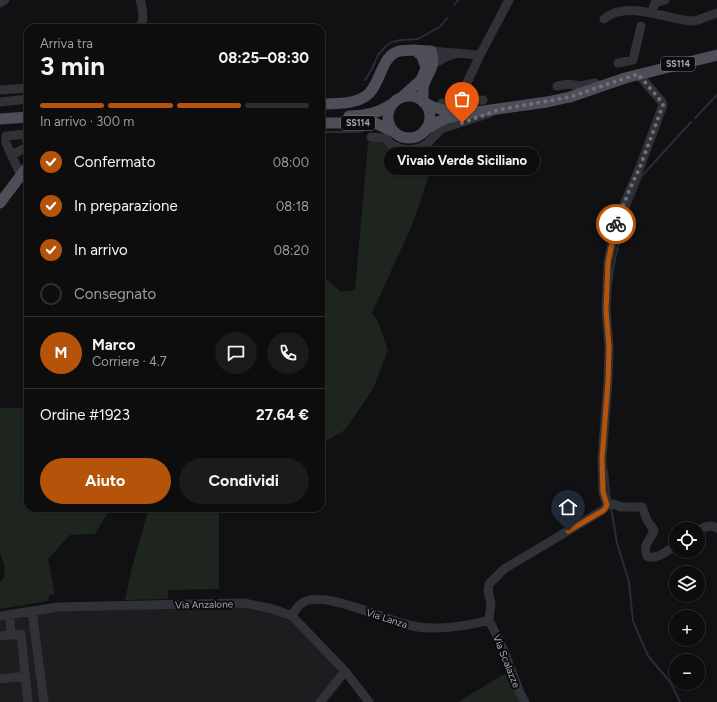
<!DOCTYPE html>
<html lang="it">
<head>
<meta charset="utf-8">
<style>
  body { margin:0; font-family:Figtree,sans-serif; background:#1b1b1c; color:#f1f3f6; height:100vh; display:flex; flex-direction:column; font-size:15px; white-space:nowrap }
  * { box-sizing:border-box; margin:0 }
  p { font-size:13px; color:#9a9c9e }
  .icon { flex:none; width:22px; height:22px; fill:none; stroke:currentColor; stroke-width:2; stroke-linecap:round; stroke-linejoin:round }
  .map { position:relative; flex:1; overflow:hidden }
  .drawer { position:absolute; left:24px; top:24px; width:301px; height:488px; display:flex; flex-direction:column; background:#0d0d0e; border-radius:12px; box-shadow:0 1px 3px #0004,0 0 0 1px #2d2d2e }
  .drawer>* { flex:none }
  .fabs { position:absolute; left:669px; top:522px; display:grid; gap:8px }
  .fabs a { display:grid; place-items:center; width:36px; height:36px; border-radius:50%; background:#0d0d0e; box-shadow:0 1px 3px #0004,0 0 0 1px #2d2d2e; font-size:20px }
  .pin { position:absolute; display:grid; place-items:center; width:34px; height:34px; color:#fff; margin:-41px -17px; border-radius:50% 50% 50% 0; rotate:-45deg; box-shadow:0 0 4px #0007 }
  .pin .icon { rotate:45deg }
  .courier { position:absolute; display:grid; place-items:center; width:40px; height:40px; margin:-20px; border:3px solid #b45309; border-radius:50%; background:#fff; color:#222; box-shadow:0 1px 5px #0007 }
  .bubble { position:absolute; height:28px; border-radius:14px; background:#0d0d0e; box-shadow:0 1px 3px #0004,0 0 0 1px #2d2d2e; font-size:13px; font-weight:700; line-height:28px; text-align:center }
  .overview em { font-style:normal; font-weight:700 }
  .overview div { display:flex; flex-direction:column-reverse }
  .overview { display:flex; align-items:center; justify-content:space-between; height:68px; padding:0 16px }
  h1 { font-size:26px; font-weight:700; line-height:30px }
  .bar { display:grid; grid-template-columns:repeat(4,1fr); gap:6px 4px; align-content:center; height:48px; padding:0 16px }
  .bar i { height:5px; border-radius:3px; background:#2d2d2e }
  .bar .current { background:#b45309 }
  .bar p { grid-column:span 4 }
  .line { display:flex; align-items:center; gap:10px; padding:0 16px; border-top:1px solid #2d2d2e }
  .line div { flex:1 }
  .round { display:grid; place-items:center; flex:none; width:42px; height:42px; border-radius:21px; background:#1b1b1c }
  ol { padding:0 16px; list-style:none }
  li { display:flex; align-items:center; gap:12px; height:44px }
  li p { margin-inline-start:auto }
  li .icon { padding:4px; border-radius:50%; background:#b45309; color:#fff; stroke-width:4 }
  li:last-child { color:#9a9c9e }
  li i { width:22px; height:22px; border:2px solid #2d2d2e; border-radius:50% }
  .cta { display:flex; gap:8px; margin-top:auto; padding:8px 16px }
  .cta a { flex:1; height:46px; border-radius:24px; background:#b45309; color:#fff; font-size:16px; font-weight:700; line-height:46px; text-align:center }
  .cta a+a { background:#1b1b1c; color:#f1f3f6 }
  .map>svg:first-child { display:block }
  .built { fill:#1d1d20 }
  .green { fill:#1d251e }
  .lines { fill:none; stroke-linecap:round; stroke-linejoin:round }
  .stream { stroke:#262e37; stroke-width:2 }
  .minor { stroke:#313238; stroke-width:9 }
  .major { stroke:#4d4e57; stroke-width:11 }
  .done { stroke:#6f717c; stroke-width:4; stroke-dasharray:0 7.2 }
  .route { stroke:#b45309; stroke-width:5 }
  .labels { text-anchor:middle; stroke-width:4; stroke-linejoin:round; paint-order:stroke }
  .shield { fill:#0c0c0d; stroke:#747782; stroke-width:1 }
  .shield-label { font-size:9px; font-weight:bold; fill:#a1a5b4 }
  .street-label { font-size:10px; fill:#a1a5b4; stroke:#0c0c0d }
</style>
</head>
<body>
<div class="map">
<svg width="717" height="702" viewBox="0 0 717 702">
  <rect width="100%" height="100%" fill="#111113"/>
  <path class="built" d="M227,605L273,611L289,620L322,650L346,678L327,702H0V619L59,609Z"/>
  <path class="green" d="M372,141H380L390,148L415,152L417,155L423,156L426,148L430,145V172L413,223L372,313L377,319L388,350L373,389L345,430L321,444V275L341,292L355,290L368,143Z
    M0,408H28V508H109L107,514L95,534L70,535L48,559L55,594L49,596L48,601L0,609V583L5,575L4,564L0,553Z
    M149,508H219V589L168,590V599L125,600L132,567Z
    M506,673L521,702H458Z"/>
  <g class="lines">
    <path class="stream" d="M454,5L458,0
      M365,80L372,69L378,55L385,47L392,42L401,40L418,39L441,26L447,18
      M695,118L717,95
      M321,132H354L363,131L365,127
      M611,284L615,259L626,214L641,177L691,122
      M607,470L610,501
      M611,507L617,543L629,582L633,621L648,656L671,683L680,702"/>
    <path class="minor" d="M0,3L5,0
      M652,11L655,3L665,0
      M604,19C625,0 664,18 690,21C698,22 709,15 717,13
      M139,28C145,20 143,9 140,0
      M430,55L431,51L480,55
      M618,63L633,60L641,26
      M433,64L446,57L454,54
      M557,86L568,84L580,86L595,83L600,87
      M0,90L28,88
      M0,102L28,99
      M458,102L480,55L509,0
      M442,103L483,100
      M371,137L385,138L392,145L402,149L411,150L420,148L427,144L441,129L490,113
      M12,155L27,147L26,134L6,136V143L21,176
      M607,505L614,504L621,507H642L647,520L654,530C651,541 642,543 647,556C656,561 668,550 676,545
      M698,531C704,527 710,524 717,528
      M32,611L44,702
      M10,614L11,635
      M0,616L58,607L190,604L244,603L273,609L292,616L345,671L369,702
      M292,616C294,612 297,607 301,604C319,587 390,622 413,626C435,631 468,626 489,620
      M489,620L491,603L488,592L489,584L504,569L603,510L607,505L603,492L602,459L608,381L609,347L606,310L608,262L617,221L640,167L663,105L662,102L638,74
      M489,620L504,651L520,693L525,702
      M0,636L21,634L28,702
      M0,679L25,676
      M320,702L345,671"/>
    <path class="major" d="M388 117a21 21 0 1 1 42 0a21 21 0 1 1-42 0Z
      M403,96L421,80L426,68L422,56L415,50
      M425,103C436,109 449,112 461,112
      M321,104C336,103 353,105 366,96C382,84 380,55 400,51C410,49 421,51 431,51C437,69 426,72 423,88C423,92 423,97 423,102
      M349,116C366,116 378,113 392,104
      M0,119L28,117
      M321,123H375L394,132
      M425,130L438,122L446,118L476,112L547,102L570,97L625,78L717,55
      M0,203L28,166"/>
  </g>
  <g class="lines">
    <path class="done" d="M462,123L498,110L570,97L638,74L662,102L663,105L640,167L629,191L616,224"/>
    <path class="route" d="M568,531L604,510L607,505L603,492L602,459L608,381L609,347L606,310L608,262L616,224"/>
  </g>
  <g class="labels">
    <g class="shield">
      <rect x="661" y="57" width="34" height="14" rx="3"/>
      <rect x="341" y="116" width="34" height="14" rx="3"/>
    </g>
    <g class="shield-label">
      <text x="678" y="67">SS114</text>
      <text x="358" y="126">SS114</text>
    </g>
    <g class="street-label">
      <text transform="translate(204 604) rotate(-1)" y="4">Via Anzalone</text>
      <text transform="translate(387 618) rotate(18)" y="4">Via Lanza</text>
      <text transform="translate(507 661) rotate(68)" y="4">Via Scalazze</text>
    </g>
  </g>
</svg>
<div class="fabs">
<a><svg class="icon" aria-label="locate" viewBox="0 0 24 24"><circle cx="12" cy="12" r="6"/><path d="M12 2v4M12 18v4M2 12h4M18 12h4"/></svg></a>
<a><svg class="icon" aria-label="layers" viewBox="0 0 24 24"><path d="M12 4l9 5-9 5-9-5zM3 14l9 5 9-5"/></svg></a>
<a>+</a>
<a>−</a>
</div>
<div class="pin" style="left:462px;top:123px;background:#ea580c"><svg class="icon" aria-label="bag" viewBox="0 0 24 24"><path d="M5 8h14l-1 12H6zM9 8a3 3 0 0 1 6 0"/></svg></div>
<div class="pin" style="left:568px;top:531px;background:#1f2937"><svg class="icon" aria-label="home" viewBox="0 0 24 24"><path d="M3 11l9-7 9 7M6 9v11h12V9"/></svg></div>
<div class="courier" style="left:616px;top:224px"><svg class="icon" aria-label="bike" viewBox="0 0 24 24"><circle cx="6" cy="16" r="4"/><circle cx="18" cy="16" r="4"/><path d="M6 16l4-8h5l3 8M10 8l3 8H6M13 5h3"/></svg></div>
<div class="bubble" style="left:384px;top:147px;width:156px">Vivaio Verde Siciliano</div>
<section class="drawer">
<div class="overview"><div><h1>3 min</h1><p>Arriva tra</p></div><em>08:25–08:30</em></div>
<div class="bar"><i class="current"></i><i class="current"></i><i class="current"></i><i></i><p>In arrivo · 300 m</p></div>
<ol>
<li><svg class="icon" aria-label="check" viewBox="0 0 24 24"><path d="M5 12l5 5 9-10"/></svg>Confermato<p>08:00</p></li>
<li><svg class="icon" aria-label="check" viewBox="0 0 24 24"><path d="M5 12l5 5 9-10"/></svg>In preparazione<p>08:18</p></li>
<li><svg class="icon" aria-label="check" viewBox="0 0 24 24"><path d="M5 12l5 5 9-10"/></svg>In arrivo<p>08:20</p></li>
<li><i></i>Consegnato</li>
</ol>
<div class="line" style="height:72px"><b class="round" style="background:#b45309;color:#fff">M</b><div><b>Marco</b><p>Corriere · 4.7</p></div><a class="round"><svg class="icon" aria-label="chat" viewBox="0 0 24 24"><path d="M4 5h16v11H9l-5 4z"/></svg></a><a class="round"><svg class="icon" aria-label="phone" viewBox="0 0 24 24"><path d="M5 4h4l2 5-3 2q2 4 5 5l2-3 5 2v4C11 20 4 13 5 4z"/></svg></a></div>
<div class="line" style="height:52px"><div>Ordine #1923</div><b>27.64 €</b></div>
<div class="cta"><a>Aiuto</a><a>Condividi</a></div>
</section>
</div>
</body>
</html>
